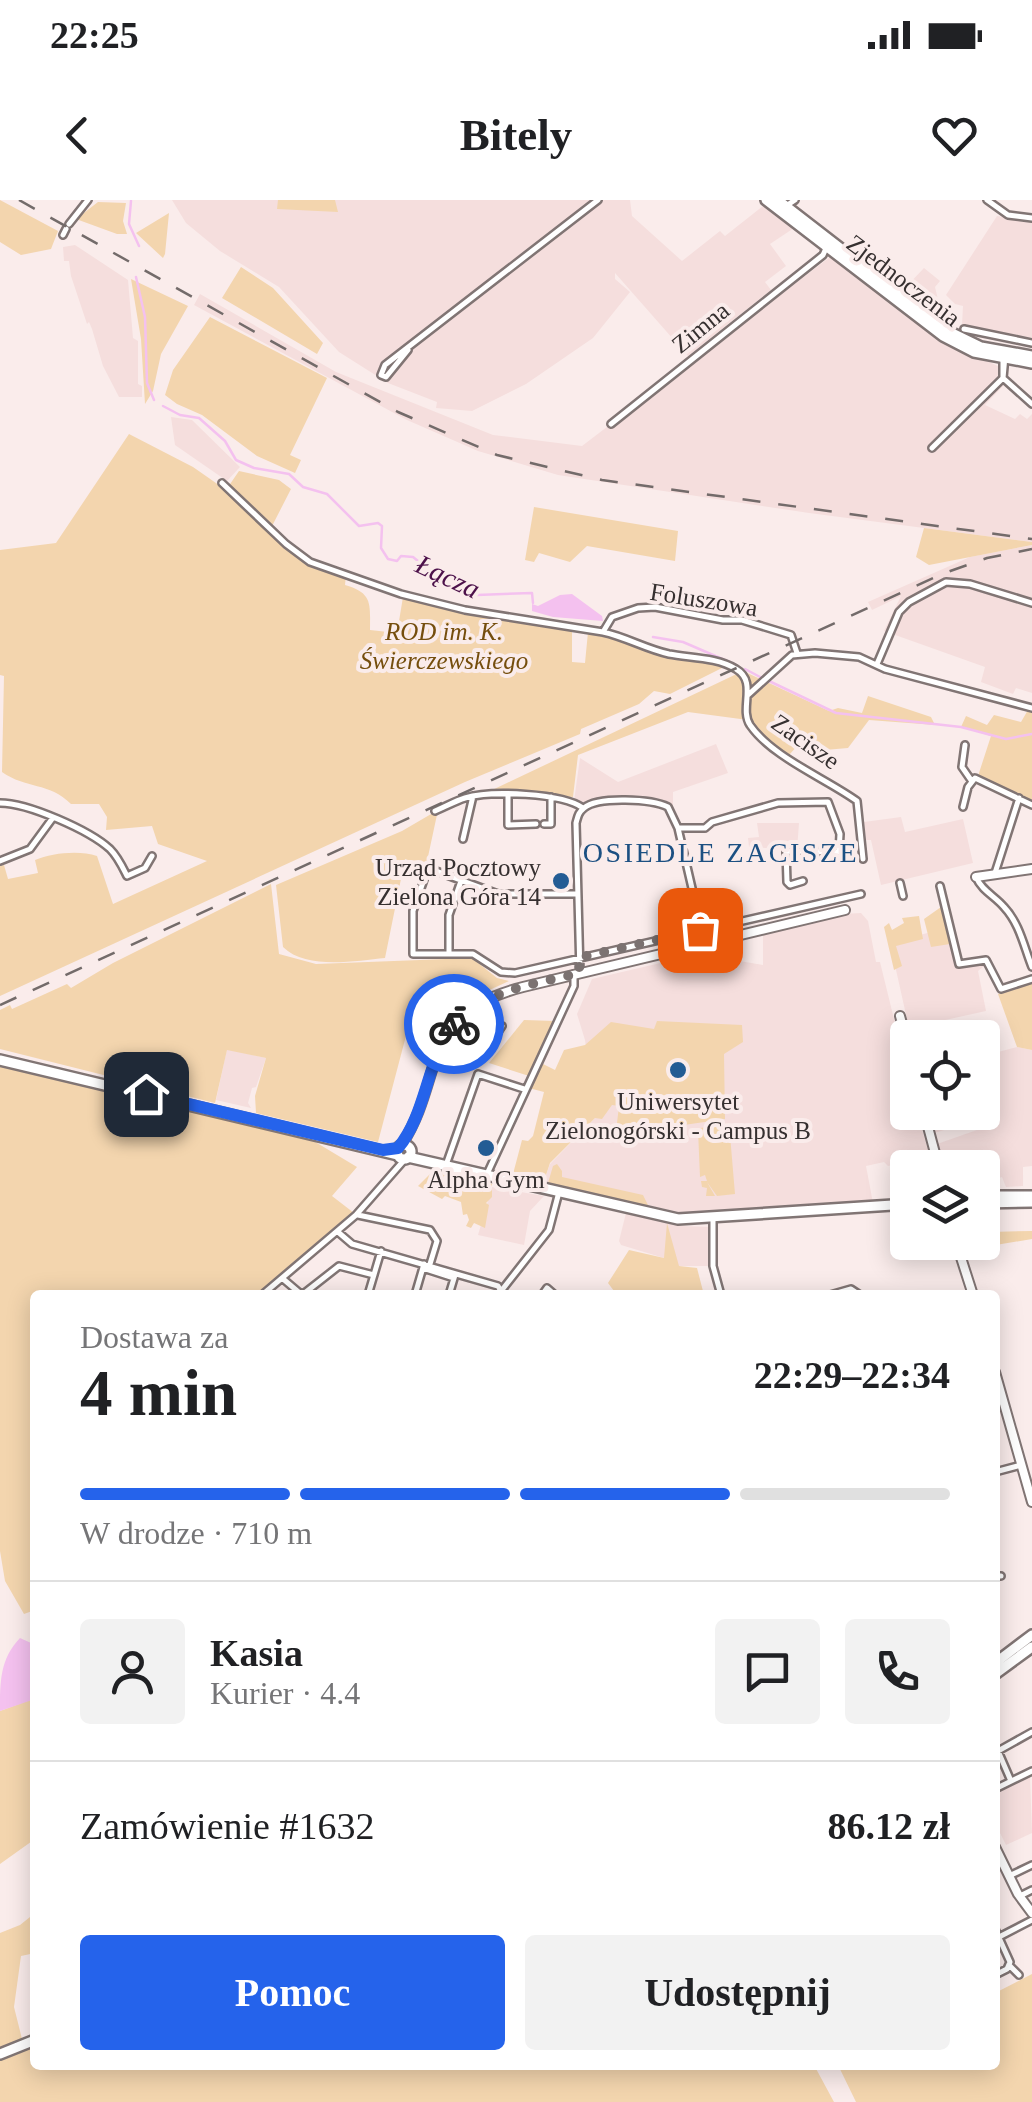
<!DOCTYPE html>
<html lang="pl">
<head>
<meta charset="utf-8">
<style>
  body { margin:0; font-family:"Times New Roman",serif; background:#f2f2f2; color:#202124; height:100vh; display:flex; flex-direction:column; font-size:38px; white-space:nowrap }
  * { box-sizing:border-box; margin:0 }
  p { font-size:32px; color:#757577 }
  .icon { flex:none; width:55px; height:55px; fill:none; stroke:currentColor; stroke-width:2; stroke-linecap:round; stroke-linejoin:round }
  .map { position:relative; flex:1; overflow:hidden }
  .sheet { position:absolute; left:30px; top:1090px; width:970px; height:780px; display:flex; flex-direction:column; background:#fff; border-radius:10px; box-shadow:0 5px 25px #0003 }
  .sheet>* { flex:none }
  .buttons { position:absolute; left:890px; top:820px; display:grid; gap:20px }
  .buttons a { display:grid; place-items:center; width:110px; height:110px; border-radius:10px; background:#fff; box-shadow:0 5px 25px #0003; font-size:50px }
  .pin { position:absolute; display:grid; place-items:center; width:85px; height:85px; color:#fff; margin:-42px; border-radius:20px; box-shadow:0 5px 15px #0006 }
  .courier { position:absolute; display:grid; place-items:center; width:100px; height:100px; margin:-50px; border:8px solid #2563eb; border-radius:50%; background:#fff; color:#222; box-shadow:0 2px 12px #0007 }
  .headline em { font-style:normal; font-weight:600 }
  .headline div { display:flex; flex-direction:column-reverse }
  .headline { display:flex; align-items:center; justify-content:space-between; height:170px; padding:0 50px }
  h1 { font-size:65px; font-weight:600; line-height:75px }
  .bar { display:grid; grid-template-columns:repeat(4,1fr); gap:15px 10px; align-content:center; height:120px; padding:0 50px }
  .bar i { height:12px; border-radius:8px; background:#e0e0e0 }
  .bar .current { background:#2563eb }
  .bar p { grid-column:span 4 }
  .line { display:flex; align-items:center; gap:25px; padding:0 50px; border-top:2px solid #e0e0e0 }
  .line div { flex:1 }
  .round { display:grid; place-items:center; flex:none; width:105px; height:105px; border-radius:10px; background:#f2f2f2 }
  .cta { display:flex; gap:20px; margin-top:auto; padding:20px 50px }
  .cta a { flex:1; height:115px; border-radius:10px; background:#2563eb; color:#fff; font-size:40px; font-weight:600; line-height:115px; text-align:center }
  .cta a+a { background:#f2f2f2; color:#202124 }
  .status { display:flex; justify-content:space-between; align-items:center; height:70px; padding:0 50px; background:#fff; direction:ltr }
  .status svg { height:28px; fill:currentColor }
  header { display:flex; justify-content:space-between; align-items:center; height:130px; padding:0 50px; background:#fff; font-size:45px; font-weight:600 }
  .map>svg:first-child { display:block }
  .built { fill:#f5dedd }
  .green { fill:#f3d5ae }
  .water { fill:#f4c1ef }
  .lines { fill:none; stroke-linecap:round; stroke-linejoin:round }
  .stream { stroke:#f4c1ef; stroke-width:2.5 }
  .minor-casing { stroke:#817574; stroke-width:10 }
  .tertiary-casing { stroke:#817574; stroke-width:12 }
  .secondary-casing { stroke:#817574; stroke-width:14 }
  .minor { stroke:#fff; stroke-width:5 }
  .tertiary { stroke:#fff; stroke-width:8 }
  .secondary { stroke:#fff; stroke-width:9 }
  .rail { stroke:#736b6a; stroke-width:2.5; stroke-dasharray:18 18; stroke-linecap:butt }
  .done { stroke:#7b7271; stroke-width:10; stroke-dasharray:0 18 }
  .route { stroke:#2563eb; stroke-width:12 }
  .poi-dot { fill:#235c94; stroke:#faeceb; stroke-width:4 }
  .labels { text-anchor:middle; stroke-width:8; stroke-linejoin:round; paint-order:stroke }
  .street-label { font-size:25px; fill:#363030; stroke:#faeceb }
  .park-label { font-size:25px; font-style:italic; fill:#754e0d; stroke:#faeceb }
  .poi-label { font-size:25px; fill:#363030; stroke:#faeceb }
  .water-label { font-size:28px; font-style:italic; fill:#4c114a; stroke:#faeceb }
  .neighbourhood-label { font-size:28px; letter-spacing:2.5px; fill:#1c5082; stroke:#faeceb }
</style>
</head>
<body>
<div class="status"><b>22:25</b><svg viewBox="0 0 49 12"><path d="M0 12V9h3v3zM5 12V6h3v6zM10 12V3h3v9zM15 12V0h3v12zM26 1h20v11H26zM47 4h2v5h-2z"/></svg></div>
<header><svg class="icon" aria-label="back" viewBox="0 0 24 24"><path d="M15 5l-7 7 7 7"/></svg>Bitely<svg class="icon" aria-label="heart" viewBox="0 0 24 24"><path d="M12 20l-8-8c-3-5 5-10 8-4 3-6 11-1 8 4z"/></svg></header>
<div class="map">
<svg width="1032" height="1902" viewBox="0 0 1032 1902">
  <rect width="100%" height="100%" fill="#faeceb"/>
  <path class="built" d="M172,0H630L632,16L682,61L720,31L725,36L763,6L794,28L770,44L786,66L765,82L771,90L688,156L615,73V79L630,92L593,138L526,184L472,211L436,208L437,202L388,183L339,152L279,87L220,51L186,23Z
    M997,16L1032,21V138L962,125L963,106L955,104L946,95Z
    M75,45L128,80L133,138L138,141V184L142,186V197H119L103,166L92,129L89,122L87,124L71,76L69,61H64L63,47Z
    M830,57L939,139L1000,167L997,179L1004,185L985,205L1015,219L1020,214L1027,219L1032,214V342L809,313L558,275L478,251L407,220L194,105L200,94L336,172L493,235L582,246Z
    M924,68L940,81L935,87L939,104L933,112L904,89Z
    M171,217L192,220L240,267L227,281L175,245Z
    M1032,345V493L1016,488L1013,494L981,482L985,467L884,431L901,396L872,410L868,402L970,357Z
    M716,544L728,573L673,592V613L660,603L605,602L583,608L574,601L580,558L618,582Z
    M901,617L905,632L963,619L973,663L881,685L871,640H866L864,622Z
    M757,623H799L797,650L749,647L748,638L759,637Z
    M861,713L868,721L876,762H880L907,872L908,912L917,913L930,957L888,966L884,962L866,966L873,1003L682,1013L544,981L550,964L595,918L585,840L577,814L592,779L699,754L763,765V735L843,714Z
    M946,728L956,767L981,763L984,766L978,771L986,811L909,828L890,743Z
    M1017,847L1032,850V966L1023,967V986L1006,987L1002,977L983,983L982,968L946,967L937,944L977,930L975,921L934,933L928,913L982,912L983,856Z
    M227,849L266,858L256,887L252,888L248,903L251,908L216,900Z
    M492,987L544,996L530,1011L524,1045L478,1035Z
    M626,1013L680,1026L712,1027L711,1066H679L664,1058L621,1045L619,1041Z
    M1030,1577L1032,1633L1006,1645L995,1623V1594Z"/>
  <path class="green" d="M0,0L58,31L51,49L21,55L0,42Z
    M278,0H335L338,12L277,9Z
    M98,2L126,3L123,21L127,34H117L76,19Z
    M169,13L165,54L163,58L136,33Z
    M241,67L273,88L323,143L317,154L222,98Z
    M131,79L188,106L161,154L153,191L145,204L141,139Z
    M210,117L327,178L290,255L301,260L295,273L257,256L202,215L177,204L165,195L173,170Z
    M129,234L193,267L226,290L239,271L279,280L291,289L270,330L301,357L346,375L345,385C373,393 370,404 370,430L397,433L403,397L484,416L572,431V462L585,463L588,432L724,467L670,494L654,491L639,504L581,529L580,534L465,582L0,796V666L4,665L8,679L38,673L35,660C52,653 79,650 97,656L113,704L207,661L158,644L152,626L106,630L107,617L99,604H71C49,582 26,589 2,572L4,476L0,475V350L56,343Z
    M534,307L678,331L675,361L587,346L570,362L539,353L534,362L525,360Z
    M924,328L1032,342V345L929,365L916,357Z
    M743,471L829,511L838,508L862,513L868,496L931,517L935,525L869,520L848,548L825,550L799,544L789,555L765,539L748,520L688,512L578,555L573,597L488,592Z
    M1028,510H1032V603L978,576L991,536L961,527L966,516L987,525L994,515L1021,522Z
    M438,610L426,666L405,659L385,758C355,761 306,770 283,747L276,685L402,631Z
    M271,684L279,754L316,764L472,758L497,778L509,781L470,799L456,780L447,789L434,834L430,836L435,837L434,844L426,842L433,848L426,865L422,861L428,845L413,833L407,832L378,942L256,913L255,896L266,858L227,850L215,903L0,849V810L10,805L12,809L67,784L71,788L113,763Z
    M941,707L950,744L931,747L924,719Z
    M919,716L923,739L896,746L902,766L894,770L884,727L889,723L892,730L904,723L902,718Z
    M1032,781V850L1017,847L998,794Z
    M524,820L555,821L537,861L555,870L564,850L585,845L611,822L654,829L657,821L742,825L743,842L724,854L725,919L629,933L617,923L619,906L612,905L602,919L595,918L550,963L544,981L513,974L522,940L528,941L533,936L544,892L525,887L529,876L489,863Z
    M0,865L312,940L357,967L332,996L354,1013L257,1095H35V1410L24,1414L5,1381L0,1351Z
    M729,923L735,994L717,996L707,982L715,996H706L707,988L702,987L701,981H707L705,975L700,977L698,930L695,929Z
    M557,964L562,971V977L643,995L649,1007L548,983L553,966Z
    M437,967L492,984V997L486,1003L489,1005L485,1028L474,1023L471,1028L466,1026L469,1020L467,1014L463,1015L461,1002L445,996L442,999L418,986Z
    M983,1019H988L989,1032L1032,1031V1039L966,1050L963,1043L982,1042Z
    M667,1023L679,1066L697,1068L704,1095H617L608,1083L629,1050L664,1058Z
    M35,1498V1639L0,1664V1511Z
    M35,1713V1753L21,1756L14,1807L22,1839L0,1848V1733L20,1725Z
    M1032,1774V1902H856L838,1865H995V1793Z
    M35,1844V1865H814L834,1902H0V1857Z"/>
  <path class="water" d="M572,394L602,416L603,421L553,417L532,411V404L538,406L560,395Z
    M20,1438L31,1443L35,1440V1499L0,1511C0,1481 0,1459 20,1438Z"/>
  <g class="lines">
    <path class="stream" d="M131,1L129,24L139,46
      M136,77L145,117L147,183L154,200
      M163,206L180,215L199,218L225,241L236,260L254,268L289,274L303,287L327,294L359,326L378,323L382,326L381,348L388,359L397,361L401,356L413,357L434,374L476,387L477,395L532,393L533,403
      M653,437L683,442L734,464
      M745,469L762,478
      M769,481L836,513L961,527L1006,539L1032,534"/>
    <defs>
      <path id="minor" d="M987,0L1008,15L1032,18
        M786,6L795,0
        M69,24L88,0
        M63,35L66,29
        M964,129L1032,143
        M408,150L386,177L381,175L385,165L598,0
        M1003,160V178L1032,204
        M611,224L823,55L827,46
        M932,248L1003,178L1005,156
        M222,283L286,344L310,362L401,394L465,410L603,432L612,417L638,408L655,407L723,420H742L791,435L797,453
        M603,432C626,437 646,449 669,454C690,458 717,457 736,469C758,482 739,508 750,525C772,557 825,578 857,601L863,659
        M877,464L899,412L909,402L946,382L970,384L1032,403
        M748,495L792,455L815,453L859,457L885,469L1032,508
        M965,545L962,567L971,580
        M508,595V625L536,624
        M0,603C28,603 89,630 110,649C118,657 122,666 127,676L145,668L152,656
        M963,607L968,587L975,578L1032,605
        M435,611C445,607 455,601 465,598C490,590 563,593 583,608
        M544,624H551V597
        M678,628H705L712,622L778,603L828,602L840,634L839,652L786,651L787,682L790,685L803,681
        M463,639L473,596
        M0,661L30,649L52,619
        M995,673L1019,598
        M976,677C982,691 995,696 1004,707C1020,724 1024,747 1032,767
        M900,683L903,696
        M940,686L959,764L986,760L1001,789L1032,779
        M577,694H498L428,668L413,711V754H473L501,772L515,773L861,694
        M449,753V715L461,681
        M580,773L576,623C578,616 578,613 584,608C598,596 652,599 668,607L678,628L705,744
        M493,818L479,841L488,847L502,826
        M446,965L478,874L524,889
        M487,974L574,786V774
        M358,1015L430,1030L437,1041L430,1064
        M713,1019V1066L721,1095
        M338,1032L352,1044L498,1086L503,1095
        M423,1068L454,1078
        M282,1078L302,1095L339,1066L374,1075
        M262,1095L356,1015L406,958
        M368,1095L381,1051
        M415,1095L424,1064
        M449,1095L455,1075
        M498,1095L549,1030L559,992
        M542,1095L547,1088L555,1095
        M830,1095L851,1089L860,1095
        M995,1272L1021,1265
        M995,1376H1001
        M1011,1581L998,1551L1032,1532
        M995,1589L1032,1571
        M1009,1676L1032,1665
        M1020,1696L1032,1690
        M995,1729L1010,1762L1007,1769L995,1775
        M999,1737L1032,1720
        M1010,1766L1019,1775"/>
      <path id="tertiary" d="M976,677L1032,669
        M900,816L908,846
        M924,912L939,968
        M401,946C447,875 416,814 523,787L845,710
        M956,1042L973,1095
        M995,1172L1032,1302
        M995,1647L1018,1694L1032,1713"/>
      <path id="secondary" d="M766,0L943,136L974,152L1032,163
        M778,0L946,130L981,147L1032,156
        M0,860L398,955
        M397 952a7 7 0 1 1 14 0a7 7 0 1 1-14 0Z
        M408,957L678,1019L908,1004
        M982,996H1032
        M982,1003L1032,1002
        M995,1463L1032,1435
        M995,1474L1032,1447
        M0,1854L35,1840"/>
    </defs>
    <use href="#minor" class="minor-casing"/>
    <use href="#tertiary" class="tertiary-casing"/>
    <use href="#secondary" class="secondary-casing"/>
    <use href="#minor" class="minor"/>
    <use href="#tertiary" class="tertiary"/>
    <use href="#secondary" class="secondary"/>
    <path class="rail" d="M19,0L398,212L497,255L602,280L1032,339
      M0,805L942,374L987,358L1032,349"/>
  </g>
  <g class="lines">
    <path class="done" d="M454,824C489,789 534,784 580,773L578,758L700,730"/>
    <path class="route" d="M146,894L383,950L398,948C427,913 426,861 454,824"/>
  </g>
  <g class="poi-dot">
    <circle cx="561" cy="681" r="10"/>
    <circle cx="678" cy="870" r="10"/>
    <circle cx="486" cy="948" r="10"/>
  </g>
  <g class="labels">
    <g class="street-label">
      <text transform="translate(904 80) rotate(37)" y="9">Zjednoczenia</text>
      <text transform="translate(700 127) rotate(-39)" y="9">Zimna</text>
      <text transform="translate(704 399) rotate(9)" y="9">Foluszowa</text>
      <text transform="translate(806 541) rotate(35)" y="9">Zacisze</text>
    </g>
    <g class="park-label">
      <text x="444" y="440">ROD im. K.<tspan x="444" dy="29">Świerczewskiego</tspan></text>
    </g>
    <g class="poi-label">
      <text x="541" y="676" text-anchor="end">Urząd Pocztowy<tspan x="541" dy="29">Zielona Góra 14</tspan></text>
      <text x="678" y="910">Uniwersytet<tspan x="678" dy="29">Zielonogórski - Campus B</tspan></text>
      <text x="486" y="988">Alpha Gym</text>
    </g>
    <g class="water-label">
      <text transform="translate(448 376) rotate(25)" y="10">Łącza</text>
    </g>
    <g class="neighbourhood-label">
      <text x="721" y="662">OSIEDLE ZACISZE</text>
    </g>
  </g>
</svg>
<div class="buttons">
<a><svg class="icon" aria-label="locate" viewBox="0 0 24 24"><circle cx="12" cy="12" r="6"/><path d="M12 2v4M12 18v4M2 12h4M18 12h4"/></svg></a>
<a><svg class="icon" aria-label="layers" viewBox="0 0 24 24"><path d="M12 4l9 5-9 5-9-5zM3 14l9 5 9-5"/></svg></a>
</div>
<div class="pin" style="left:700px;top:730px;background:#ea580c"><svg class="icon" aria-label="bag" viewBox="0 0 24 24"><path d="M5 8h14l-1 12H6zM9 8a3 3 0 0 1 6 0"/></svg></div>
<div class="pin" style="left:146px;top:894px;background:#1f2937"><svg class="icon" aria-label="home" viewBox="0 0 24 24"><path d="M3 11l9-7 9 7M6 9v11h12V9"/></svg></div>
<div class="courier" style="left:454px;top:824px"><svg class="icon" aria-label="bike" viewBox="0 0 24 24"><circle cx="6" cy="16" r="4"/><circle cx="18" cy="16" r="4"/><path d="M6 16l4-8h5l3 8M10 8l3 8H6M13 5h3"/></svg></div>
<section class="sheet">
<div class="headline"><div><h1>4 min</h1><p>Dostawa za</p></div><em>22:29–22:34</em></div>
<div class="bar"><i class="current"></i><i class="current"></i><i class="current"></i><i></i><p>W drodze · 710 m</p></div>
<div class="line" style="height:180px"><a class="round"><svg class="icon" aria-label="person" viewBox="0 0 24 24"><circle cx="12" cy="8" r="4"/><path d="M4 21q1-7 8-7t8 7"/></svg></a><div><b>Kasia</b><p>Kurier · 4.4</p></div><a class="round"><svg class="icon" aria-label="chat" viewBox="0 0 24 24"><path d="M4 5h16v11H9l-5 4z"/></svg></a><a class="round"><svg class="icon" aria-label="phone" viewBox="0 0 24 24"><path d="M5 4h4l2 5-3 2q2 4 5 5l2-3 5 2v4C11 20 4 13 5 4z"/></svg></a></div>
<div class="line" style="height:130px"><div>Zamówienie #1632</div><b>86.12 zł</b></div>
<div class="cta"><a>Pomoc</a><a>Udostępnij</a></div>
</section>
</div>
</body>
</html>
